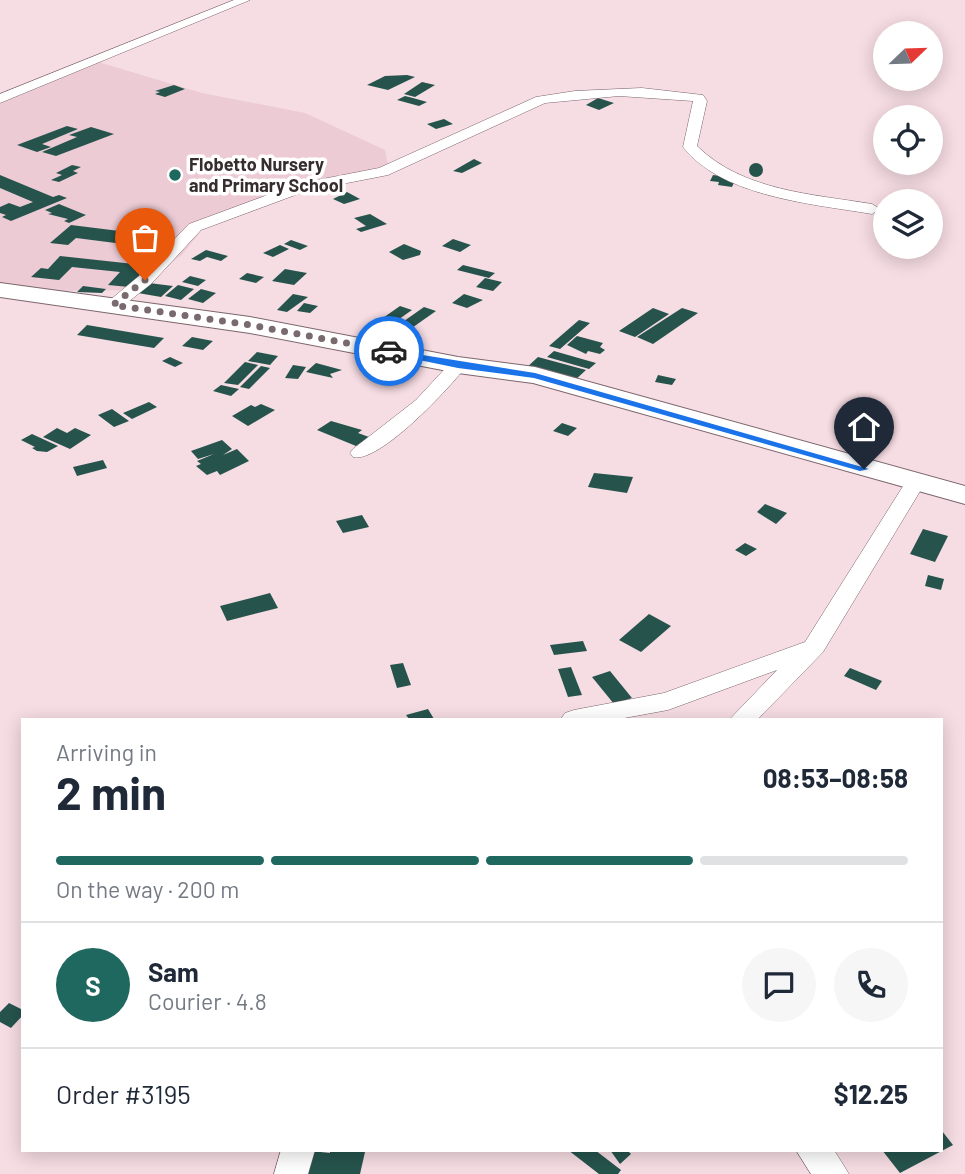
<!DOCTYPE html>
<html lang="en">
<head>
<meta charset="utf-8">
<style>
  body { margin:0; font-family:Barlow,sans-serif; background:#f6f6f7; color:#1f2937; height:100vh; display:flex; flex-direction:column; font-size:26px; white-space:nowrap }
  * { box-sizing:border-box; margin:0 }
  p { font-size:23px; color:#747a83 }
  .icon { flex:none; width:38px; height:38px; fill:none; stroke:currentColor; stroke-width:2; stroke-linecap:round; stroke-linejoin:round }
  .map { position:relative; flex:1; overflow:hidden }
  .panel { position:absolute; left:21px; top:718px; width:922px; height:434px; display:flex; flex-direction:column; background:#fff; border-radius:0px; box-shadow:0 4px 18px #0003 }
  .panel>* { flex:none }
  .needle { width:46px; rotate:67deg }
  .fabs { position:absolute; left:873px; top:21px; display:grid; gap:14px }
  .fabs a { display:grid; place-items:center; width:70px; height:70px; border-radius:50%; background:#fff; box-shadow:0 4px 18px #0003; font-size:35px }
  .pin { position:absolute; display:grid; place-items:center; width:60px; height:60px; color:#fff; margin:-72px -30px; border-radius:50% 50% 50% 0; rotate:-45deg; box-shadow:0 0 7px #0007 }
  .pin .icon { rotate:45deg }
  .courier { position:absolute; display:grid; place-items:center; width:70px; height:70px; margin:-35px; border:5px solid #1a73e8; border-radius:50%; background:#fff; color:#222; box-shadow:0 2px 9px #0007 }
  .head em { font-style:normal; font-weight:700 }
  .head div { display:flex; flex-direction:column-reverse }
  .head { display:flex; align-items:center; justify-content:space-between; height:119px; padding:0 35px }
  h1 { font-size:46px; font-weight:700; line-height:52px }
  .bar { display:grid; grid-template-columns:repeat(4,1fr); gap:10px 7px; align-content:center; height:84px; padding:0 35px }
  .bar i { height:9px; border-radius:5px; background:#e0e1e3 }
  .bar .active { background:#1f685f }
  .bar p { grid-column:span 4 }
  .line { display:flex; align-items:center; gap:18px; padding:0 35px; border-top:2px solid #e0e1e3 }
  .line div { flex:1 }
  .round { display:grid; place-items:center; flex:none; width:74px; height:74px; border-radius:37px; background:#f6f6f7 }
  .map>svg:first-child { display:block }
  .built { fill:#eccbd5 }
  .building { fill:#26544d }
  .lines { fill:none; stroke-linecap:round; stroke-linejoin:round }
  .minor-casing { stroke:#7c666d; stroke-width:1 }
  .secondary-casing { stroke:#7c666d; stroke-width:2 }
  .minor { fill:#fff; fill-rule:evenodd }
  .secondary { fill:#fff; fill-rule:evenodd }
  .route { fill:#1a73e8 }
  .done { stroke:#796a6e; stroke-width:7; stroke-dasharray:0 12.6 }
  .poi-dot { fill:#1f685f; stroke:#fff; stroke-width:2.5 }
  .labels { text-anchor:middle; stroke-width:7; stroke-linejoin:round; paint-order:stroke }
  .far-poi-label { font-size:18px; font-weight:bold; fill:#362d2f; stroke:#fff; text-anchor:start }
</style>
</head>
<body>
<div class="map">
<svg width="965" height="1174" viewBox="0 0 965 1174">
  <rect width="100%" height="100%" fill="#f6dce3"/>
  <path class="built" d="M95,61L202,93L305,113L385,150L389,169L311,180L208,222L182,255L133,290L46,291L0,285V100Z"/>
  <path class="building" d="M407,75L415,77L388,90L367,85L385,76Z
    M422,82L435,85L415,97L404,94Z
    M174,85L185,89L165,97L155,94L160,92L155,91Z
    M405,96L413,98L427,102L419,106L397,100Z
    M598,98L614,103L599,110L586,105Z
    M444,119L453,124L436,129L427,124Z
    M67,126L78,129L42,144L51,147L37,152L17,145Z
    M91,127L114,134L56,156L42,152L77,137L69,135Z
    M474,159L482,163L462,173L453,171Z
    M749 170a7 7 0 1 1 14 0a7 7 0 1 1-14 0Z
    M72,165L81,167L73,171L78,173L59,182L51,180L62,175L56,173Z
    M0,175L53,197L59,195L67,198L11,221L2,217L6,215L0,213V207L9,203L20,207L33,202L0,188Z
    M713,175L736,178L732,187L718,185L719,182L710,181Z
    M347,192L360,199L344,204L333,199Z
    M59,204L86,215L69,223L64,221L68,219L48,214L52,213L45,210Z
    M370,214L387,224L361,232L356,229L366,226L354,218Z
    M71,225L168,237L148,256L131,254L139,246L76,238L68,245L50,243Z
    M453,239L471,245L460,252L442,246Z
    M291,240L308,246L300,250L284,244Z
    M404,244L421,251L420,255L403,260L389,252Z
    M280,245L289,249L273,257L263,253Z
    M206,250L228,256L221,261L207,257L200,261L191,259Z
    M60,256L134,264L139,259L155,261L129,287L108,285L120,272L72,267L59,280L31,277L41,268L48,269Z
    M463,265L495,273L489,278L457,270Z
    M285,269L307,273L294,285L272,281Z
    M247,273L264,277L256,283L239,279Z
    M190,276L206,280L198,286L182,282Z
    M485,278L502,282L493,291L476,287Z
    M149,283L173,286L161,297L138,293Z
    M178,285L194,289L181,300L165,296Z
    M83,286L106,289L102,293L77,292Z
    M201,289L216,293L203,303L188,299Z
    M293,294L308,297L287,312L277,310Z
    M464,294L483,300L467,308L452,303Z
    M304,303L318,306L310,313L297,311Z
    M400,306L412,310L382,331L370,327Z
    M424,307L436,311L399,337L387,333Z
    M653,308L669,314L635,337L619,331Z
    M682,308L698,313L653,344L637,337Z
    M579,320L590,323L560,349L549,346Z
    M87,325L164,338L154,348L77,335Z
    M577,336L603,343L600,347L605,350L600,354L588,351L586,354L567,345Z
    M192,337L213,341L203,350L182,346Z
    M554,351L596,363L589,369L547,357Z
    M257,352L278,356L270,365L248,361Z
    M170,357L183,363L175,367L162,361Z
    M538,357L586,370L573,382L525,369Z
    M245,362L258,365L238,385L224,383Z
    M316,363L342,370L330,374L333,378L306,372Z
    M293,365L306,367L298,379L285,378Z
    M261,366L270,368L249,389L240,387Z
    M658,375L676,379L672,385L655,382Z
    M221,385L239,389L231,396L213,391Z
    M149,402L157,407L132,419L123,413Z
    M261,404L275,410L248,426L232,416L251,405L255,407Z
    M112,409L129,421L114,427L98,415Z
    M331,421L362,430L358,433L369,437L356,446L317,430Z
    M562,423L577,428L568,436L553,431Z
    M57,428L67,433L75,428L91,435L70,449L43,437Z
    M32,434L58,446L47,452L37,451L32,448L35,447L21,440Z
    M222,440L232,449L223,455L237,449L249,461L220,475L217,471L207,475L196,466L201,464L197,461L214,454L198,459L191,451Z
    M103,460L107,468L77,476L73,467Z
    M594,473L633,477L627,493L588,487Z
    M765,504L787,513L776,524L757,512Z
    M362,515L369,527L343,533L336,521Z
    M923,529L948,536L935,562L910,554Z
    M745,543L757,549L746,556L735,550Z
    M928,575L944,579L941,590L925,586Z
    M270,593L278,608L227,621L220,606Z
    M649,614L671,626L641,652L619,640Z
    M583,641L587,651L554,655L550,645Z
    M403,663L411,685L397,688L390,665Z
    M571,667L582,695L568,697L558,669Z
    M850,668L882,681L876,690L844,676Z
    M610,671L632,698L614,704L592,677Z
    M428,709L434,719H409L406,715Z
    M9,1003L23,1010V1015L11,1028L0,1022V1012Z
    M942,1131L953,1145L900,1173L882,1150H942Z
    M330,1150L365,1152L360,1174H305L311,1151L330,1153Z
    M568,1150H595L621,1170L618,1174H599Z
    M610,1150H627L631,1154L620,1164Z"/>
  <g class="lines">
    <defs>
      <path id="minor" d="M234,0H250L0,103V94Z
        M642,88L703,95L707,101L697,146C743,191 812,194 872,204L880,209L872,214C813,204 722,197 683,147L693,101L619,96L545,103L388,175L306,191L201,230L151,284L119,309L113,310L104,305L139,276L189,224L297,184L379,168L536,97L575,91Z
        M458,359L467,365C451,387 379,464 353,457L350,453L353,449L416,400L452,361Z
        M915,477L925,483L823,652L758,719H730L777,670L668,710L619,719H561L565,713L574,710L664,693L805,642L905,483Z
        M281,1150H315L308,1174H274Z
        M796,1150H834L849,1174H811Z"/>
      <path id="secondary" d="M0,283L250,317L458,357L535,367L965,486V504L533,383L458,373L250,333L0,297Z"/>
    </defs>
    <use href="#minor" class="minor-casing"/>
    <use href="#secondary" class="secondary-casing"/>
    <use href="#minor" class="minor"/>
    <use href="#secondary" class="secondary"/>
  </g>
  <path class="route" d="M385,349L535,373L869,469L860,471L534,378L458,368L385,353Z"/>
  <g class="lines">
    <path class="done" d="M145,280L113,305L250,325L389,351"/>
  </g>
  <circle class="poi-dot" cx="175" cy="175" r="7"/>
  <g class="labels">
    <g class="far-poi-label">
      <text x="189" y="171">Flobetto Nursery<tspan x="189" dy="21">and Primary School</tspan></text>
    </g>
  </g>
</svg>
<div class="fabs">
<a><svg class="needle" viewBox="-14 -14 28 28"><path d="M0-13l5 13h-10z" fill="#e53935"/><path d="M0 13l5-13h-10z" fill="#747a83"/></svg></a>
<a><svg class="icon" aria-label="locate" viewBox="0 0 24 24"><circle cx="12" cy="12" r="6"/><path d="M12 2v4M12 18v4M2 12h4M18 12h4"/></svg></a>
<a><svg class="icon" aria-label="layers" viewBox="0 0 24 24"><path d="M12 4l9 5-9 5-9-5zM3 14l9 5 9-5"/></svg></a>
</div>
<div class="pin" style="left:145px;top:280px;background:#ea580c"><svg class="icon" aria-label="bag" viewBox="0 0 24 24"><path d="M5 8h14l-1 12H6zM9 8a3 3 0 0 1 6 0"/></svg></div>
<div class="pin" style="left:864px;top:469px;background:#1f2937"><svg class="icon" aria-label="home" viewBox="0 0 24 24"><path d="M3 11l9-7 9 7M6 9v11h12V9"/></svg></div>
<div class="courier" style="left:389px;top:351px"><svg class="icon" aria-label="car" viewBox="0 0 24 24"><path d="M5 17H2v-5l4-1 3-4h7l3 4 3 1v5h-3M9 17h6M6 11h13"/><circle cx="7" cy="17" r="2"/><circle cx="17" cy="17" r="2"/></svg></div>
<section class="panel">
<div class="head"><div><h1>2 min</h1><p>Arriving in</p></div><em>08:53–08:58</em></div>
<div class="bar"><i class="active"></i><i class="active"></i><i class="active"></i><i></i><p>On the way · 200 m</p></div>
<div class="line" style="height:126px"><b class="round" style="background:#1f685f;color:#fff">S</b><div><b>Sam</b><p>Courier · 4.8</p></div><a class="round"><svg class="icon" aria-label="chat" viewBox="0 0 24 24"><path d="M4 5h16v11H9l-5 4z"/></svg></a><a class="round"><svg class="icon" aria-label="phone" viewBox="0 0 24 24"><path d="M5 4h4l2 5-3 2q2 4 5 5l2-3 5 2v4C11 20 4 13 5 4z"/></svg></a></div>
<div class="line" style="height:91px"><div>Order #3195</div><b>$12.25</b></div>
</section>
</div>
</body>
</html>
